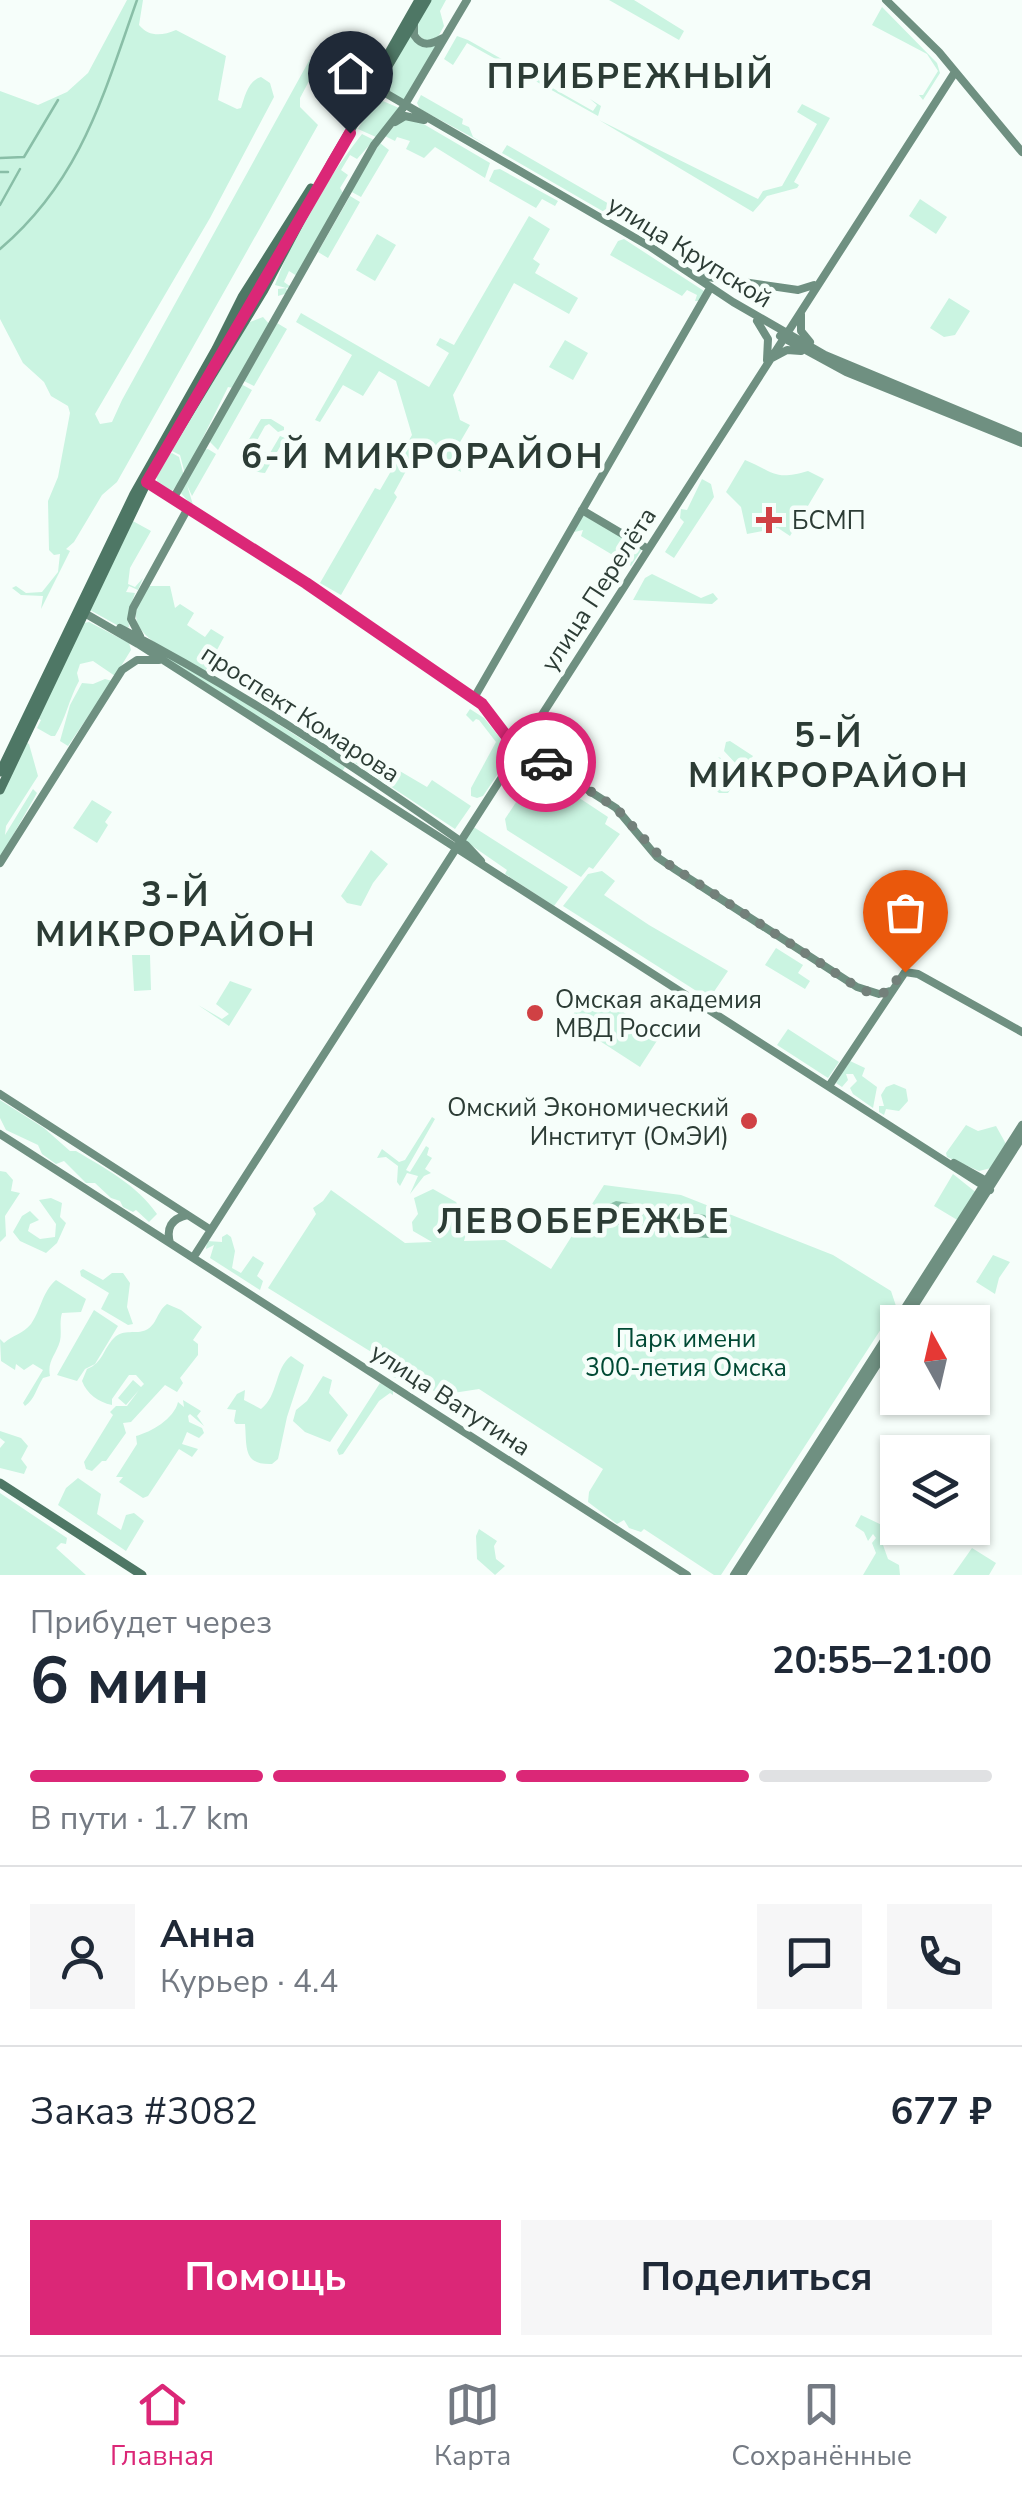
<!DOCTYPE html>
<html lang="ru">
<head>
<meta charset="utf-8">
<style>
  body { margin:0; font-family:"Nunito Sans",sans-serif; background:#f6f6f7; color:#1f2937; height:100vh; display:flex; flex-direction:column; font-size:38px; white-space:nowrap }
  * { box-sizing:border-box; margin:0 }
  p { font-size:32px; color:#747a83 }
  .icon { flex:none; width:55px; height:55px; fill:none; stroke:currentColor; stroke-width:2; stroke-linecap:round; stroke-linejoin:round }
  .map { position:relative; height:1575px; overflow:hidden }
  .panel { display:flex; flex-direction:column; background:#fff; flex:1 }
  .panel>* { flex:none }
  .needle { width:65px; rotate:352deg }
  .buttons { position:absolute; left:880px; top:1305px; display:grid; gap:20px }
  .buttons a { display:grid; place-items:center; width:110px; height:110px; border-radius:0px; background:#fff; box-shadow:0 2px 8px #0004; font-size:50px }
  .pin { position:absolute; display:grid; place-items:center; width:85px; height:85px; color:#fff; margin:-102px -42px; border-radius:50% 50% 50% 0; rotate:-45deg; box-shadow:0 0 10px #0007 }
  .pin .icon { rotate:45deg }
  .courier { position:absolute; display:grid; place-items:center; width:100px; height:100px; margin:-50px; border:8px solid #db2777; border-radius:50%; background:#fff; color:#222; box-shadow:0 2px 12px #0007 }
  .summary em { font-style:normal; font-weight:700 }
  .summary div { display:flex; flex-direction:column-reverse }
  .summary { display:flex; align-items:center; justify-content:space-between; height:170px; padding:0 30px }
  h1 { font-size:65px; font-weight:700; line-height:75px }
  .bar { display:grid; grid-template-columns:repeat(4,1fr); gap:15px 10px; align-content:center; height:120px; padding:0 30px }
  .bar i { height:12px; border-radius:8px; background:#e0e1e3 }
  .bar .selected { background:#db2777 }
  .bar p { grid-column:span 4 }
  .line { display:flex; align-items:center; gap:25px; padding:0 30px; border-top:2px solid #e0e1e3 }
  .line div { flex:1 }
  .round { display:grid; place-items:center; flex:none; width:105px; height:105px; border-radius:0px; background:#f6f6f7 }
  .action { display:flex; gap:20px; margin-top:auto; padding:20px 30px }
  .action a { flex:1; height:115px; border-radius:0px; background:#db2777; color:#fff; font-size:40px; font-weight:700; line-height:115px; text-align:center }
  .action a+a { background:#f6f6f7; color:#1f2937 }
  .menu { display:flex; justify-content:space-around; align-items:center; height:140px; border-top:2px solid #e0e1e3; background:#fff; font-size:28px; color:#747a83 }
  .menu a { display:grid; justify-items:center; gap:5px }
  .menu .selected { color:#db2777 }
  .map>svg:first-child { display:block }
  .green { fill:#caf4e1 }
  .water { fill:#89bea7 }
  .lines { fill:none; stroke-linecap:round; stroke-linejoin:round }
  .stream { stroke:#89bea7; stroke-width:2.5 }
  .secondary { stroke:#6f9081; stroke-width:8 }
  .primary { stroke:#4e7765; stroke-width:9 }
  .done { stroke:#73807a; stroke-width:10; stroke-dasharray:0 18 }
  .route { stroke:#db2777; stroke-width:12 }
  .poi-dot { fill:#d04144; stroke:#f6fefa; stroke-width:4 }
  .labels { text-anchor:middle; stroke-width:9; stroke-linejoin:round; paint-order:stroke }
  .street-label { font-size:25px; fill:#2c3c35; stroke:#f6fefa }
  .poi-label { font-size:25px; fill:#2c3c35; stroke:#f6fefa; text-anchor:start }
  .park-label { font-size:25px; fill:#004934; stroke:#f6fefa }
  .district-label { font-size:35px; font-weight:bold; letter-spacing:2.5px; fill:#2c3c35; stroke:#f6fefa }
</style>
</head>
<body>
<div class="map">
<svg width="1022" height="1575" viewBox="0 0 1022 1575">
  <rect width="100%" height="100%" fill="#f6fefa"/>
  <path class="green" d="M127,0H143L139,25C149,37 162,36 176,30L226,56L218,100L237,109L241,108C245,96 248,81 261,77L270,83L274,97L210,218L95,414L100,424L112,422L122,400L310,59L316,68L300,98V107L318,125L117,482L102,495L74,542L66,549L70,551L41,609L43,596L21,595L12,588L16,586L26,593L42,592L58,572L60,554L54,555L49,550L48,501L58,477L70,413L68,406L51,396L44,382L23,363L0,319V91L38,105L67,92L88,73Z
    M430,0H446L440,11L444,26L438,37L426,41L418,35L417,21Z
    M609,0H634L684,31L679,40Z
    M882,7L937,63L940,73L923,100L919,95H923L938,71L927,54L872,25Z
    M411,34L415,41L437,44L404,101L388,93L386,80Z
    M457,36L468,40L593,111L597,105L590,99L601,106L598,116L467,43L453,65L444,59Z
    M421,95L463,119L462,124L469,127L473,137L494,149L420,109L417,103Z
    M376,98L399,108L376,137L358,129Z
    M802,104L830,118L794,182L799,185L797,188L767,196L753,212L599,120L758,199L763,191L782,186L817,124L797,112Z
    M415,119L490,163L485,178L435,147L424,158L406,149L410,141L397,137L395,141L385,136L400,120Z
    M362,134L374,140L357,159L350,155L341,170L348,175L340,188L343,193L297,276L289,271L284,282L291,287L286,288L288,293L278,296V289L286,288L275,285C294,232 327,179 362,134Z
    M380,143L389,150L361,197L350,191Z
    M507,145L623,212L618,220L502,153Z
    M500,169L558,201L555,206L542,199L536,208L489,181L494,170Z
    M350,196L360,202L328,258L318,252Z
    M920,199L947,217L936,234L909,216Z
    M529,216L550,229L533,259L540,264L535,273L578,298L569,314L514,283L453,395L460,420L470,425L456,449L461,472L418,449L394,493L397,497L341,595L320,583L375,488L380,490L412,435L396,381L379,371L363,396L343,385L320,422L315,420L352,355L296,322L301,313L429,387L449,353L436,345L440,338L454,345Z
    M377,234L396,245L375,281L356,270Z
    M624,239L704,291L700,301H695L697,295L687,290L682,296L610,255L618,241Z
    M949,298L970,311L955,335L944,337L930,328Z
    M263,317L270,325L233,388L228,387L185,474L180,455L172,451L173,447L237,336L250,322Z
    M277,323L287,329L254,386L244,381Z
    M565,340L588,353L573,380L549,367Z
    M241,384L252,390L218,450L209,441Z
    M261,419H271L284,427V430L278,432L269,424L265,426L246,460L256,458L262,463L265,452L270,453L280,436L285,438L265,473C255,473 243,465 239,456Z
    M208,449L216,454L192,496L187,485L194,508L180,492L203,450Z
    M172,453L179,457L184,476L172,491L158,483L156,477L167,456Z
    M745,460C774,472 774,481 808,471L824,479L790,536L778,528L747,534L741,507L726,492Z
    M702,479L711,484L714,497L674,558L665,552L684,522L680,518L681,509L687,510Z
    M583,515L642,549L631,566L581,536L583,530L574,532Z
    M131,520L151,531L130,568L128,584L135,587L143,578L138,590L129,586L126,592L135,593L128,615L129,627L124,629L90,610Z
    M652,574L701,598L713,593L718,599L712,604L633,600L645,578Z
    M147,586H170L175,608L180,604L194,613L187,625L205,637L211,629L224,637L205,672C186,661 137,640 136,617C135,606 143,596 147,586Z
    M90,615L180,661L345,767L342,772Z
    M89,622L129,643L131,650L115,676L93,661L80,664L77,673L79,681C69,699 66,718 55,736H51L37,728L41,720L37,718L84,623Z
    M105,679L112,681L68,746L60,741L70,705L82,683L93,684Z
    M470,709L484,718L512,753L483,796L477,798L471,796V788L496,742L479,720L476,719L473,722L466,715Z
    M24,741L29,744L38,776L6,826L5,835L33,789L37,793L0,858V794Z
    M730,741L753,756L728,793H719L716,790L731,769L718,757L729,761L733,770L738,766L724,751L726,742Z
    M352,743L427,787L432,780L471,806L455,829L343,755Z
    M537,770L608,817L605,824L620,834L593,869L589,867L581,877L507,830L505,819Z
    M92,800L112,812L105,822L108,825L97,843L73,828Z
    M472,826L568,887L554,906L505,874L507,870L468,843L464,838Z
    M371,850L388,864L373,883L361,906L347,903L341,896Z
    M602,871L615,881L604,895L649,925L728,971L709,999L563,906L588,874Z
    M776,948L803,965L798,973L810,981L805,989L765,965Z
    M132,955H150L151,990L134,991Z
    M230,981L252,989L229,1026L198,1005L222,1019L229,1014L216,1004Z
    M589,990L660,1036L640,1067L569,1021Z
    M788,1029L839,1062L828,1078L777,1045Z
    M850,1061L865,1068L862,1076L877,1087L873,1108L853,1094L850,1088L857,1081L853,1074H846L848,1080L842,1087L836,1083Z
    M894,1084L906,1089L908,1101L899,1111L886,1109L884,1115L879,1112V1106H884L881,1095L886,1087Z
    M0,1100L44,1128L70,1151H76C106,1169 137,1185 157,1214L149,1222L136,1210L133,1212L123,1207L120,1201L111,1198L95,1183H86L64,1161L56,1164L42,1154L38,1145L6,1130L0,1118Z
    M432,1117L435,1119L406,1170L410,1172L426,1146L429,1148L427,1155L432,1158L425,1169L431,1173L424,1176L410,1194L418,1176L407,1173L400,1186L397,1182L398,1166L386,1157L377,1158L382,1149L399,1162L405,1160Z
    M966,1125L978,1131L996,1126L1006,1144L991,1168L979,1171L947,1157L946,1153Z
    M0,1171L6,1172L13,1180L11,1191L20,1193L5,1216L6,1236L0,1242Z
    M953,1174L978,1194L959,1221L934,1206Z
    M604,1185L681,1195L833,1255L891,1291L896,1306L721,1575H714L644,1529L641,1532L629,1528L624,1520L617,1524L588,1502L589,1492L603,1469L479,1389L440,1395L416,1379L410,1384L393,1377L381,1358L268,1288L316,1214L313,1208L323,1201L331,1190L405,1243L432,1242L413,1231L412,1222L418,1214L414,1198L433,1189L456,1202L469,1224L464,1241L505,1240L551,1269Z
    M51,1198L62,1203L60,1217L66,1223L57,1243L46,1253L20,1241L13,1232L22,1216L30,1211L39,1220L30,1224L28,1231L40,1239L55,1237L56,1224L39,1200Z
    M227,1234L231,1237L235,1251L232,1268L241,1273L253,1256L264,1263L257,1276L263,1281L260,1290L210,1258L214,1245L206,1249L207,1241L222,1242V1237Z
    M993,1255L1010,1262L999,1278L995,1294L976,1282Z
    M83,1269L103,1280L112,1273H123L130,1283L127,1307L133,1324L128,1325L101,1309L109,1293L81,1276L80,1271Z
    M56,1280L86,1299L81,1312L62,1313C59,1323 62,1331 60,1341C56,1355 47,1361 50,1376L43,1378C36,1389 35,1399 25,1406L23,1403L43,1370L33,1364L24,1370L16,1364L15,1370L1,1361L0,1339L4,1343C13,1335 23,1334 31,1324C41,1310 42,1292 56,1280Z
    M167,1304L181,1310L202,1327L193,1340L198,1344V1355L180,1378L183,1383L177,1392L165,1385L131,1422L123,1423L126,1433L106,1461H102L92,1471L86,1469L84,1462L113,1415L110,1412L116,1406H127L139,1390L126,1405L118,1398L133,1380L141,1387L144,1384L136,1375H129L112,1399V1405C98,1402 87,1394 82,1381L87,1369C103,1363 103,1349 114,1338C124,1328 136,1335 146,1330C157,1325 157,1311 167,1304Z
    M94,1310L118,1326L95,1364L85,1369L77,1381L57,1375Z
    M291,1356L304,1365L287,1417L278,1459L272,1464C243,1465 247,1448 245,1424H236L234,1421L236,1410L227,1409L237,1394L245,1390L244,1400L261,1409C279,1395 274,1369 291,1356Z
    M323,1376L332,1380L329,1393L348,1415L330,1442L305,1432L293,1421L296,1410L307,1401Z
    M380,1383L393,1389V1395L390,1393L379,1401L343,1454L339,1455L337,1450Z
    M183,1400L201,1411L197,1416L204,1426L190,1414L188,1416L189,1422L202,1428L204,1433L199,1438L187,1432L182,1444L198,1449L192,1457L179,1449L148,1496L143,1498L119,1482L123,1477H116L137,1444L136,1436C151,1432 174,1419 178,1402L184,1407Z
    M0,1431L21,1438L28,1446L21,1459L27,1467L24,1474L0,1468V1448L5,1442L0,1438Z
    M78,1478L101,1494L97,1514L121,1530L126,1515L134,1513L144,1521L126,1551L58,1505L66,1488Z
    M0,1493L67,1538L66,1544L61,1543L56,1548L86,1575H0Z
    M861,1515L886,1527L883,1545L888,1559L899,1565L900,1575H863L876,1553L872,1543L876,1538L873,1534L868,1541L864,1532L855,1526Z
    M479,1529L497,1541L494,1546L496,1559L505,1566L495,1575L477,1559L476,1536Z
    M972,1548L996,1563L989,1575H953Z"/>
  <path class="water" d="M616,1201L705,1215L712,1224L713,1235L708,1238L693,1237L686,1220L637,1212L622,1225L603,1224L599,1218L603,1207Z"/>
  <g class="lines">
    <path class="stream" d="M0,158L24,157L58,100
      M0,172H8
      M0,205L20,169
      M0,249C81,180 103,96 137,0"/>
    <path class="secondary" d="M886,0L939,52L1022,152
      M414,24V35C422,48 432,44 443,38
      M386,77L383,85L387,94L649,246L733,302L825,355L1022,437
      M395,122L405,116L424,120
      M701,276L798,290L814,285
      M801,314V331L810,342
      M757,321L768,339L767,360
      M780,336L846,372L1022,443
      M772,358L787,350L801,351
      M146,481L292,574L481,704L511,741L616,808L657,857L676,870L857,987L879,994L890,991
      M173,499L374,145L403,108L467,0
      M582,510L648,549
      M81,611L138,644L990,1190
      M120,628C240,690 355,767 466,845L481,861
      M140,636L131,619L133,608L188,508
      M474,698L709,290
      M0,863L122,670L137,660H159
      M829,1086L905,972L918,974L1022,1032
      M0,1094L211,1230
      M0,1134L687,1575
      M954,1163L990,1183
      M170,1243C166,1228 171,1219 187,1215
      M193,1258L955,72
      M904,1322L1022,1137
      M734,1575L1022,1125
      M742,1575L898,1332"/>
    <path class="primary" d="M374,79L419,0
      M238,316L263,273
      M0,772L134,494L216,349L242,297L311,188
      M0,790L147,482L264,290L331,163L427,0
      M0,1483L142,1575"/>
  </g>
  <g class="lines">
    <path class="done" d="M546,762L616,808L665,862L857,987C888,1003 885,989 905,972"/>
    <path class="route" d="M350,133L147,482L306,583L482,704L510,741L546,762"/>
  </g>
  <g class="poi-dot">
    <path d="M764 505h10v10h10v10h-10v10h-10v-10h-10v-10h10z"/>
    <circle cx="535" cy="1013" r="10"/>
    <circle cx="749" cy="1121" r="10"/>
  </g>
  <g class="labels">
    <g class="street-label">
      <text transform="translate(690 251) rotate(32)" y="9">улица Крупской</text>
      <text transform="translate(598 589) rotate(-57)" y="9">улица Перелёта</text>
      <text transform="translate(301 713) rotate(33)" y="9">проспект Комарова</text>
      <text transform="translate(451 1399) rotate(33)" y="9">улица Ватутина</text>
    </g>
    <g class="poi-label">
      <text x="792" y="529">БСМП</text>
      <text x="555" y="1008">Омская академия<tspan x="555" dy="29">МВД России</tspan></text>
      <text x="729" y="1116" text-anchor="end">Омский Экономический<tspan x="729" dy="29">Институт (ОмЭИ)</tspan></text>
    </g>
    <g class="park-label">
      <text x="686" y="1347">Парк имени<tspan x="686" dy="29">300-летия Омска</tspan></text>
    </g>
    <g class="district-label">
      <text x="631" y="88">ПРИБРЕЖНЫЙ</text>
      <text x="423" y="468">6-Й МИКРОРАЙОН</text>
      <text x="829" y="747">5-Й<tspan x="829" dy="40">МИКРОРАЙОН</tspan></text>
      <text x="176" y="906">3-Й<tspan x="176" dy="40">МИКРОРАЙОН</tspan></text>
      <text x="584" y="1233">ЛЕВОБЕРЕЖЬЕ</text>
    </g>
  </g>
</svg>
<div class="buttons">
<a><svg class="needle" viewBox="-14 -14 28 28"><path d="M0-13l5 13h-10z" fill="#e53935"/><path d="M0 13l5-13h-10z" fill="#747a83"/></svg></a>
<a><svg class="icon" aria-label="layers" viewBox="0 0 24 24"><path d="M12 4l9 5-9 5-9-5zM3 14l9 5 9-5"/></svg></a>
</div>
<div class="pin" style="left:905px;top:972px;background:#ea580c"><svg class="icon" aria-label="bag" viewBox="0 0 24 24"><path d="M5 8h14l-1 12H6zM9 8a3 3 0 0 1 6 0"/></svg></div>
<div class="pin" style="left:350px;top:133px;background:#1f2937"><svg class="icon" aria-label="home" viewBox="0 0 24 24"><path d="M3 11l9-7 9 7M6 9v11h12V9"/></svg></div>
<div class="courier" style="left:546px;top:762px"><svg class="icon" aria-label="car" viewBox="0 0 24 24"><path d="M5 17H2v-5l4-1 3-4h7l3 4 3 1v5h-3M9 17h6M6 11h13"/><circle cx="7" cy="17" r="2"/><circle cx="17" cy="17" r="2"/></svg></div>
</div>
<section class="panel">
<div class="summary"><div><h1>6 мин</h1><p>Прибудет через</p></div><em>20:55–21:00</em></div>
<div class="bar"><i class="selected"></i><i class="selected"></i><i class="selected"></i><i></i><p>В пути · 1.7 km</p></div>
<div class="line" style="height:180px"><a class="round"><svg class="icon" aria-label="person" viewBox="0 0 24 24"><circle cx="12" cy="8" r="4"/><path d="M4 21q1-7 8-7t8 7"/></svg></a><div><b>Анна</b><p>Курьер · 4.4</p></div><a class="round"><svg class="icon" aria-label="chat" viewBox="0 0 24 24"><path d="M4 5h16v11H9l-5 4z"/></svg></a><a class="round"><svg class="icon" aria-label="phone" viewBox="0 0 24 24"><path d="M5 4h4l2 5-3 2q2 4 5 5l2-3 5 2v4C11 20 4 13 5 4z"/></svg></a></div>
<div class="line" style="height:130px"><div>Заказ #3082</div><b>677 ₽</b></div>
<div class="action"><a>Помощь</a><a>Поделиться</a></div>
</section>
<nav class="menu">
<a class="selected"><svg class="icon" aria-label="home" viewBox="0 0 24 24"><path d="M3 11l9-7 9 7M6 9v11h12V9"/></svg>Главная</a>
<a><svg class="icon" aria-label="map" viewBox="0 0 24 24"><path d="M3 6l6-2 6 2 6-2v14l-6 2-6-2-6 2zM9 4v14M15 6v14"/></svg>Карта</a>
<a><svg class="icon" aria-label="saved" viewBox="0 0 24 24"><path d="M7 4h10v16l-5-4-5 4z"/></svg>Сохранённые</a>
</nav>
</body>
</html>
